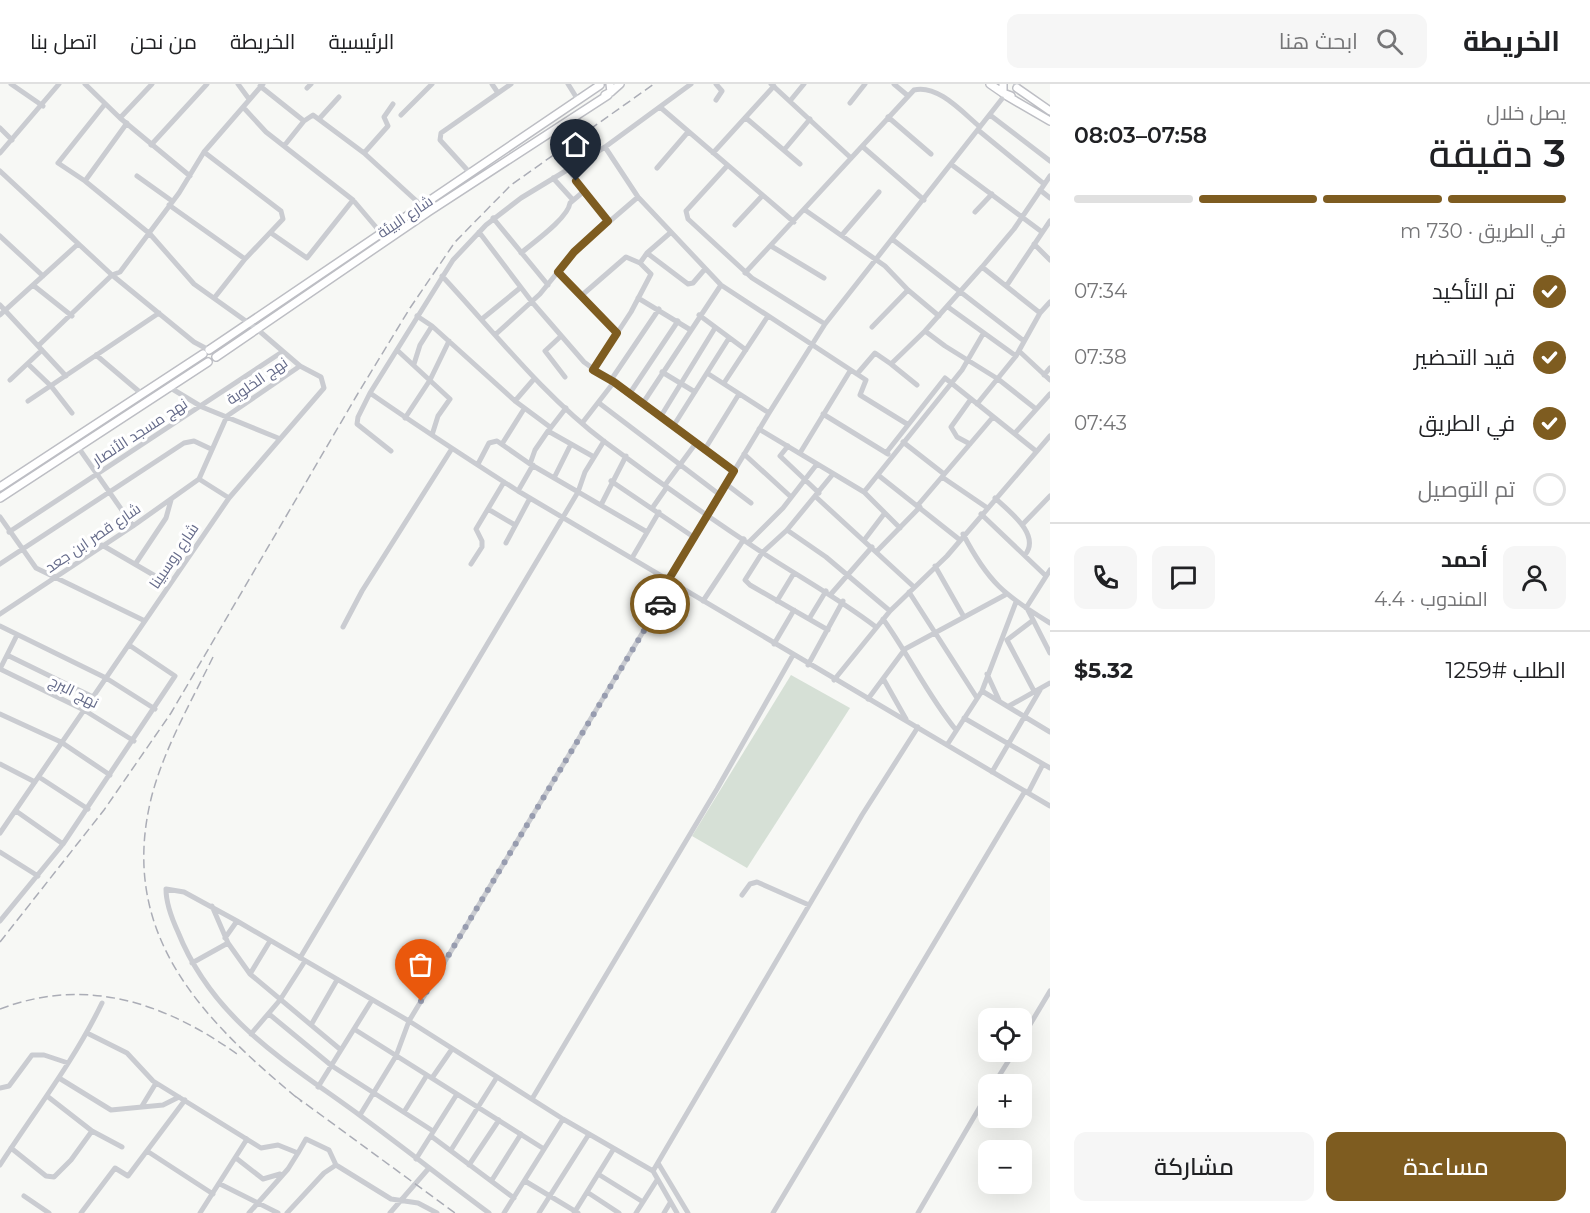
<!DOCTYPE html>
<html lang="ar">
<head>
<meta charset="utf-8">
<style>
  body { margin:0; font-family:Montserrat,Cairo,sans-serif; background:#f6f6f6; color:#202124; direction:rtl; height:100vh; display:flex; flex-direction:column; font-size:22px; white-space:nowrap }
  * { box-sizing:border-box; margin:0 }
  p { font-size:20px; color:#757577 }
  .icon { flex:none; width:33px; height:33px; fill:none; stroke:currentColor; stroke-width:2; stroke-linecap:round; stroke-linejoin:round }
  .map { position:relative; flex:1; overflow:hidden; direction:ltr }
  .side { display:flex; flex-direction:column; background:#fff; width:540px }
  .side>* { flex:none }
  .tools { position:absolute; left:978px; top:924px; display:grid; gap:12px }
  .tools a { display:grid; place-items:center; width:54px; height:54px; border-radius:12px; background:#fff; box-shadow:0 6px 24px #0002; font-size:30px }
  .pin { position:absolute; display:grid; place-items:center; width:51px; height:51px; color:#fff; margin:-62px -26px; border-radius:50% 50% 50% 0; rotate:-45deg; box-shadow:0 0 6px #0007 }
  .pin .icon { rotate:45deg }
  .courier { position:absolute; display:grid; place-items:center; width:60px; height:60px; margin:-30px; border:4px solid #7e5c20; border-radius:50%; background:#fff; color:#222; box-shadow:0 2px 8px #0007 }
  .summary em { font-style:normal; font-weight:600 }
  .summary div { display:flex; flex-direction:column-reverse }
  .summary { display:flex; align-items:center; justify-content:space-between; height:102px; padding:0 24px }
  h1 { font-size:39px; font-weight:600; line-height:45px }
  .bar { display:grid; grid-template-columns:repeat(4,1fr); gap:9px 6px; align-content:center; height:72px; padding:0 24px }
  .bar i { height:8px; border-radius:4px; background:#e0e0e0 }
  .bar .on { background:#7e5c20 }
  .bar p { grid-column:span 4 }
  .line { display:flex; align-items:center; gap:15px; padding:0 24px; border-top:2px solid #e0e0e0 }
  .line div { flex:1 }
  .round { display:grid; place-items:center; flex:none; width:63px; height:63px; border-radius:12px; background:#f6f6f6 }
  ol { padding:0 24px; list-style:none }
  li { display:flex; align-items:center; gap:18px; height:66px }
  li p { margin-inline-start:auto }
  li .icon { padding:6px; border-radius:50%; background:#7e5c20; color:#fff; stroke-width:4 }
  li:last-child { color:#757577 }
  li i { width:33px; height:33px; border:3px solid #e0e0e0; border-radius:50% }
  .action { display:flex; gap:12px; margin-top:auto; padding:12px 24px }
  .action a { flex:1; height:69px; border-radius:12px; background:#7e5c20; color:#fff; font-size:24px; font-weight:600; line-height:69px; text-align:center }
  .action a+a { background:#f6f6f6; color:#202124 }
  header { display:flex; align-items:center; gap:36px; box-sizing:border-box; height:84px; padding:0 30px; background:#fff; border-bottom:2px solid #e0e0e0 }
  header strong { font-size:28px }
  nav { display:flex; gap:33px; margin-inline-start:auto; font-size:21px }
  .search { width:420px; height:54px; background:#f6f6f6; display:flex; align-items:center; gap:15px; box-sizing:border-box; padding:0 21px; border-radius:12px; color:#757577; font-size:22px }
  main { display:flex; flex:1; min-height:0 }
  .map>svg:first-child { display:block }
  .green { fill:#d6e0d6 }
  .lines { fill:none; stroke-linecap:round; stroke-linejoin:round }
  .major-casing { stroke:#bdbec4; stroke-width:10 }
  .minor { stroke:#caccd1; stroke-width:5 }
  .major { stroke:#fff; stroke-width:7 }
  .rail { stroke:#abadb6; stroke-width:1.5; stroke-dasharray:9 4.5; stroke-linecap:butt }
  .done { stroke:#979caf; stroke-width:6; stroke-dasharray:0 10.8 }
  .route { stroke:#7e5c20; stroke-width:8 }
  .labels { text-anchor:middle; stroke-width:6; stroke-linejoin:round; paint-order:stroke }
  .street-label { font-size:15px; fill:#646a89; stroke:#fff }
</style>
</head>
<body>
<header>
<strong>الخريطة</strong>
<div class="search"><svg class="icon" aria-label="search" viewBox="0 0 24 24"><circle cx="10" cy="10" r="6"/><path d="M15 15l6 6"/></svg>ابحث هنا</div>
<nav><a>الرئيسية</a><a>الخريطة</a><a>من نحن</a><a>اتصل بنا</a></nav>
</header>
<main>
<section class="side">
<div class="summary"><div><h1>3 دقيقة</h1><p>يصل خلال</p></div><em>07:58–08:03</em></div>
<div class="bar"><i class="on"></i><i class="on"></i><i class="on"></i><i></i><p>في الطريق · 730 m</p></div>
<ol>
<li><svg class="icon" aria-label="check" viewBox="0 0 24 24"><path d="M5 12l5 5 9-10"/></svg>تم التأكيد<p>07:34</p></li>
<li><svg class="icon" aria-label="check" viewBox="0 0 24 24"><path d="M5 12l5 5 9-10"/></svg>قيد التحضير<p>07:38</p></li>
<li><svg class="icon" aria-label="check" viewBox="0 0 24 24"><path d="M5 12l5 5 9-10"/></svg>في الطريق<p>07:43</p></li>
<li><i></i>تم التوصيل</li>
</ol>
<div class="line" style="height:108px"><a class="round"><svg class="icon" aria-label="person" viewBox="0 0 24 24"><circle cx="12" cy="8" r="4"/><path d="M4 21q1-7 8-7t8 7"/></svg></a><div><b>أحمد</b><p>المندوب · 4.4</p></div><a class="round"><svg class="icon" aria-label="chat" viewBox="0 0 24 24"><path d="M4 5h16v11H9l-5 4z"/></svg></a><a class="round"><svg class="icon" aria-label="phone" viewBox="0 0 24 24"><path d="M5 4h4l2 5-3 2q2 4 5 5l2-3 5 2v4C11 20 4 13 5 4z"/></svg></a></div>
<div class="line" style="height:78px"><div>الطلب #1259</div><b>$5.32</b></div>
<div class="action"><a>مساعدة</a><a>مشاركة</a></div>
</section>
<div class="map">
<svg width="1050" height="1129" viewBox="0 0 1050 1129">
  <rect width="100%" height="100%" fill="#f7f8f5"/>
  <path class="green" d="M791,591L850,624L747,784L692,752Z"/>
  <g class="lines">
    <defs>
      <path id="major" d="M990,0L1003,9
        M1003,0V9L1011,12
        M1017,4L1050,27
        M611,8L620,0
        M605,11L611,8L610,0
        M1007,12L1050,37
        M209,266L600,1
        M216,273L428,128L608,11
        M0,403L203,270
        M0,414L208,278"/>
    </defs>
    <use href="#major" class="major-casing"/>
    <path class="minor" d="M11,0L43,22
      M85,0L120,34L190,92
      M238,0L249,15
      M492,0L498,9
      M568,0L578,16
      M691,0L605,63L521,114L486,141L453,176L370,309C419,343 468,375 518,407L1050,722
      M771,0L851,74
      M894,0L907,11
      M1016,1L1017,0
      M260,2L304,37
      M307,4L311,0
      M716,16L722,7L716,0
      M790,17L804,0
      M850,19L865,0
      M243,23L266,48L353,116L381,149
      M660,23L794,138
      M401,31L432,0
      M990,31L1050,77
      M888,33L931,70
      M120,34L152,0
      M746,34L800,80
      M319,35L339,13
      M0,44L12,56
      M978,46L1044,100
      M151,61L207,0
      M284,62L304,37L313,31L364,69L422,122
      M605,63L638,113L721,201L866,296L860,311L907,340
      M863,63L924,116
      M784,66L810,35
      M204,68L281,127L283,135L245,175L215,213
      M0,69L59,0
      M364,69L388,42L384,33L393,20
      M713,69L774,2
      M952,81L1042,148
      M727,82L686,127L688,135L752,194L825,240
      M657,84L688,48
      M569,86L583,108L608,137
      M0,87L112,191L194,258L209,266
      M470,89L440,56L441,49L511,0
      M137,92L172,117
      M553,94L573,116
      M85,97L58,79L105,20
      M1040,106L1050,114
      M169,121L245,175
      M805,126L885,182L908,206L939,232
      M975,128L992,110
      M493,134L548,201
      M735,141L762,112
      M479,148L532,218L584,278L734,387
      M271,149L307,174L353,116
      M842,151L879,108
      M0,152L43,192
      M892,155L1024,257
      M1034,160L1050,176
      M771,162L824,194
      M521,169C534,158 568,134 570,119L583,108
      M647,169L688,200L693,199L705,185
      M640,179L647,169L670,149
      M982,183L1040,229
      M558,188L617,249
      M745,189L914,6C938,0 963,29 980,43
      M442,192C495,249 543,311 605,358C657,397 711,435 766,471C803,495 841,516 876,543
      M33,201L72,232
      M1007,201L1050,137
      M581,212L626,173L640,179L651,190L631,228L593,286
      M638,214L689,245
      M0,221L66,292
      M948,223L1016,272
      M0,231L78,160
      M699,231L746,266
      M417,232L432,242L515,317L550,343
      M482,235L520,204
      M872,243L908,206
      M925,247L945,262L998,295L1036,325
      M496,250L540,210L574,168L638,113
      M560,253L545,267L565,293
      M38,262L112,191L120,188L179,109L204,68L263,0
      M397,266L450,315L438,332L432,351
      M1019,267L1050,296
      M96,271L142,310
      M28,280L51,302L72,329
      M414,280L420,261L432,242
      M891,280L917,301
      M662,288L695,308
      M707,289L769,329
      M857,290L875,269L891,280L925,247L982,183L1014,145L1050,92
      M1044,291L1050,284
      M10,296L42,266
      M611,296L659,225
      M724,299L768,232
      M169,303L202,323L278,354
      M370,309L358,333L357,340L391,367
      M630,309L678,237
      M28,317L159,229
      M515,317L534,295
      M599,319L720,411
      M643,319L721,201
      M977,320L1016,272L1040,229L1050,218
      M823,330L888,370
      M661,332L715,244
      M405,334L430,296L449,257
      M583,338L614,298
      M674,341L729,254
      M759,345L864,408L900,444
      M549,346L566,324
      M1015,349L1050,310
      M903,358L944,390
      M502,360L524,325
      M970,360L957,353L951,343L971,315
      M788,362L780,372L819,409
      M78,363L133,442
      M705,365L739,310
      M800,369L850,287
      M886,369L945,294L1036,367
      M744,370L791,413
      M478,380L489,359L497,357L530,380L647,448
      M530,380L535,366L548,347L594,373
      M878,391L960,456
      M942,393L986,423
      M554,394L571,360
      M199,395L227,332L300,282
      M199,395L229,414
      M611,397L695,454
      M726,400L751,419
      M665,401L696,359
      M518,407L533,381
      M864,408L962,286L983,250
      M816,413L914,503
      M995,414C1010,428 1041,451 1025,471
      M601,421L626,372
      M918,421L993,333
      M653,423L667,403
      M488,425L515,441
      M981,430L1046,492
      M0,433L36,484L145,537
      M1022,441L1050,412
      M787,446L826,473L890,527
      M9,448L282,268
      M963,450C988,498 1004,511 1050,539
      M865,455L884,430
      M749,458L783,424L817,380
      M506,459L530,414
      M102,461L169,500
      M877,467L920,423
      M632,474L659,428
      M136,479L166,434L171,416
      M0,480L184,359L194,357L211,365
      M471,480L482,463V457L476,445L504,398
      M935,482L964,533
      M669,495L769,329L825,240L1005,11
      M909,508L977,614
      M831,510L872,463
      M703,517L744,455
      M777,517L794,489
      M1026,524L1050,486
      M1028,526L1050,569
      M0,530L133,442L199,395
      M809,535L826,507
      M883,535C909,571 928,612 956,646
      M1032,537L1007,556L1034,607
      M0,542L106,594L155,625
      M343,543L362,507L451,366
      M828,546L750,501L745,496L762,469L787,446L833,390
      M17,551L0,585L84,626L134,657
      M774,560L794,526
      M7,571L93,613
      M808,581L843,517
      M987,590L999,616
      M834,596L890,527L947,472L1050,352
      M884,596L906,635
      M982,607L1050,648
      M868,615L905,565L1005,511
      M1009,622L1050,599
      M0,630L61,658L110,691
      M964,634L1050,684
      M947,661L982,607L1016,518
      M0,680L35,698
      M992,688L1040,606
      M39,693L88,725
      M1028,709L1043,680
      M16,727L63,760
      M0,749L229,414L324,304L321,293L300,282L257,245L194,200L150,150L85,97L127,39
      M0,768L38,792
      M742,811L750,800L757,798L809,821
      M212,822L228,859L250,890L341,966
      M0,837L63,760L175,592L129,561
      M225,854L237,837
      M300,874L578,408L585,388L604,357
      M192,879L228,859
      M250,890L270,857
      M269,930L332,982L433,1047
      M311,941L337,896
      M354,945L544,1065
      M87,949L127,969L153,997L261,1064L278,1061L298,1069L306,1055L329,1066L336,1081L391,1115L418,1119L437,1129
      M251,950L280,916L305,877
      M1022,954L1050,907
      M59,994L111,1026L163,1021L179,1013
      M432,994L452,965
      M994,1000L1014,968
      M318,1003L372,916
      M0,1004L9,1002L32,971H44L68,979
      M47,1012L92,1047L122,1063
      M532,1015L717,705L793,571
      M142,1022L156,999
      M404,1028L427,991
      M360,1031L396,972L409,937L673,498
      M431,1052L514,1114
      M11,1064L46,1092L54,1093L71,1076L92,1047
      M451,1066L497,993
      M147,1067L213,1110
      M236,1074L263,1095L280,1090
      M416,1075L457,1010
      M658,1079L688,1129
      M0,1081C35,1027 74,977 102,919
      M469,1081L499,1036
      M653,1087L862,731L918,643
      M598,1090L643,1118
      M492,1096L521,1050
      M525,1097L578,1129
      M220,1100L278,1129
      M587,1108L619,1129
      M24,1112L49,1129
      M81,1129L115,1084L128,1092L185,1016
      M200,1129L247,1055
      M249,1129L288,1085L298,1069
      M287,1129L324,1089L336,1081
      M390,1129L429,1084
      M489,1129C446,1097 404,1064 362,1033C289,979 214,938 178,848C172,835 166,820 166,805L184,808L237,837L409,937L563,1035L653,1087L677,1129
      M504,1129L563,1035
      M539,1129L589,1050
      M574,1129L613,1066
      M636,1129L657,1096
      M664,1129L670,1119
      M773,1129L1025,707
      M918,1129L988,1009"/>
    <use href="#major" class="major"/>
    <path class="rail" d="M213,573C191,618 165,663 152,711C116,851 204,937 302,1018
      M0,858L104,726L171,629L357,311L410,224L455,158L511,101L654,0
      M0,925C87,892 165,919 237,970
      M295,1012L455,1129"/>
  </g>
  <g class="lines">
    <path class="done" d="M421,917L660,520"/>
    <path class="route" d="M576,97L608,137L574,168L558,188L617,249L593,286L614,298L734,387L669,495L673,498L660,520"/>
  </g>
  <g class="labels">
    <g class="street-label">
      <text transform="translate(405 133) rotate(-34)" y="5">شارع البيئة</text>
      <text transform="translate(257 297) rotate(-35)" y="5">نهج الخلوية</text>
      <text transform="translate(140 348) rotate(-33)" y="5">نهج مسجد الأنصار</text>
      <text transform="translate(93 454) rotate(-34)" y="5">شارع قصر ابن جعد</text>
      <text transform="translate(174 472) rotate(-56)" y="5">شارع روسبينا</text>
      <text transform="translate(74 608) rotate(27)" y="5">نهج البرج</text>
    </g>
  </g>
</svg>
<div class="tools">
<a><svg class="icon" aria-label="locate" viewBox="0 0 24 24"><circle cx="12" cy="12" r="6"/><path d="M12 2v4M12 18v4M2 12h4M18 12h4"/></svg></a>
<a>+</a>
<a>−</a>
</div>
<div class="pin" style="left:421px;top:917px;background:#ea580c"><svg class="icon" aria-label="bag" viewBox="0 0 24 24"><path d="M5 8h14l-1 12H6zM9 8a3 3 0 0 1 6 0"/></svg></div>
<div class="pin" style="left:576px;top:97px;background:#1f2937"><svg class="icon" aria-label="home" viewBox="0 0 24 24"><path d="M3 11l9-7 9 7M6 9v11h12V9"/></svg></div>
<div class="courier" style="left:660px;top:520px"><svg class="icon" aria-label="car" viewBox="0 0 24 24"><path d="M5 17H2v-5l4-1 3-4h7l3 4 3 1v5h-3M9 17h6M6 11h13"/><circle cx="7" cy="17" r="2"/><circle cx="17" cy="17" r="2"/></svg></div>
</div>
</main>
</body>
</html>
